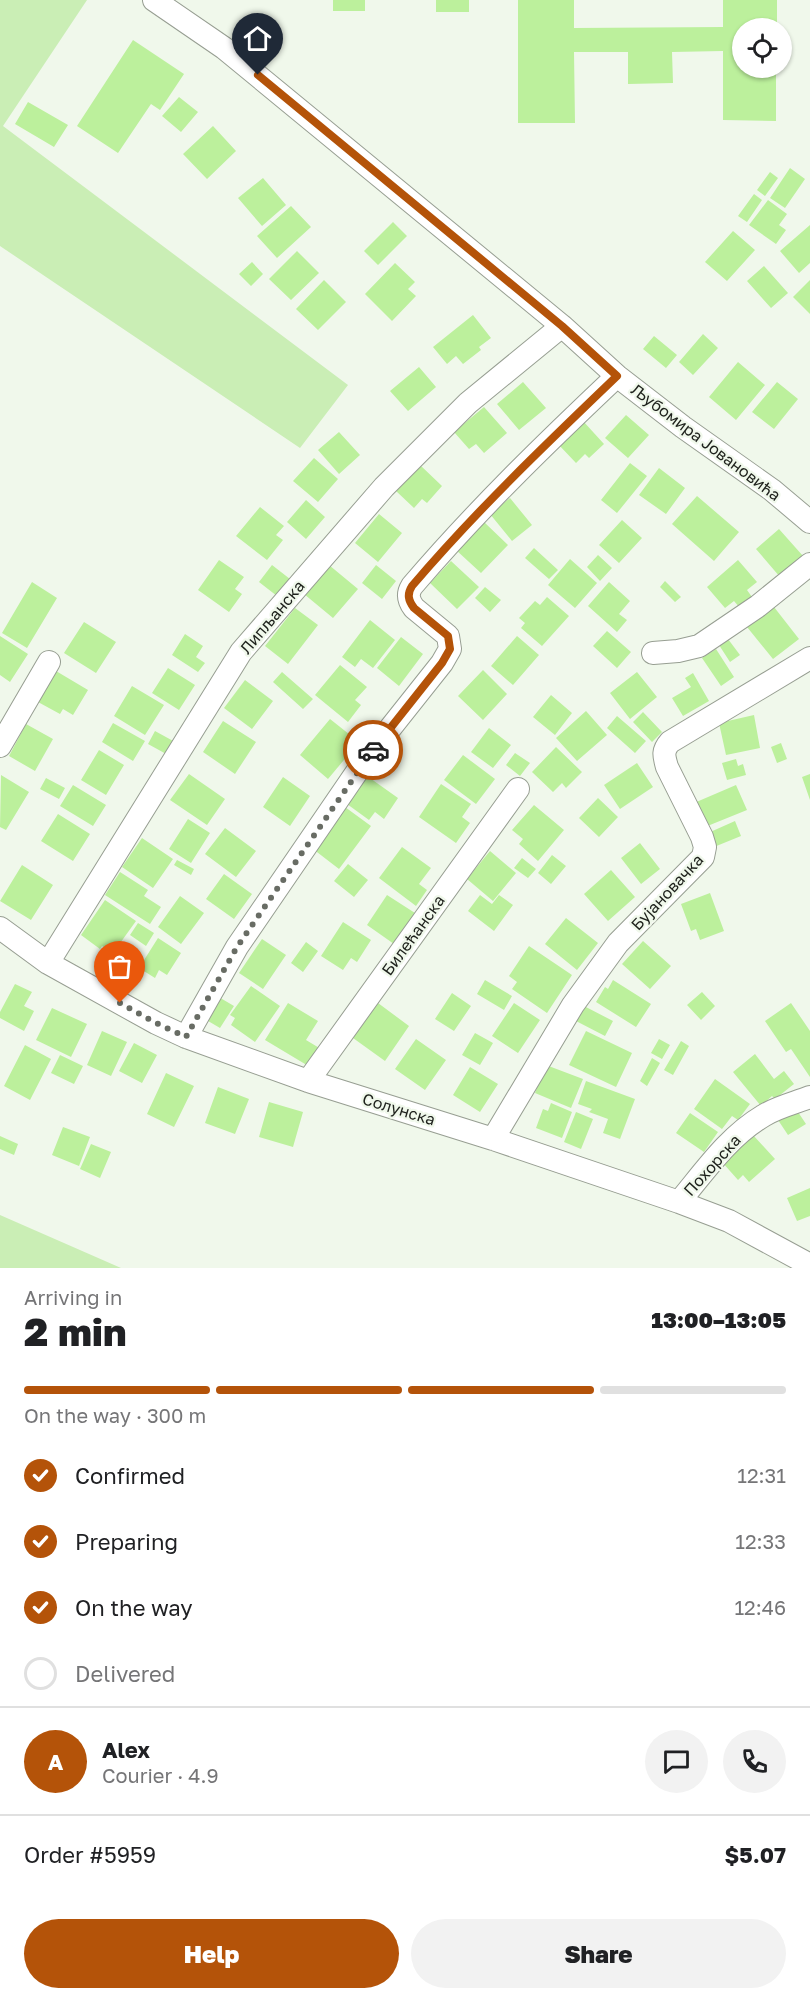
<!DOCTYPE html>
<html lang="en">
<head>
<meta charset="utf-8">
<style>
  body { margin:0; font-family:"Golos Text",sans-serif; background:#f2f2f2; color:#202124; height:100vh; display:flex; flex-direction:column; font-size:22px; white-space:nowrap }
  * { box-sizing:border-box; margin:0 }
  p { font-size:20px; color:#757577 }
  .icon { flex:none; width:33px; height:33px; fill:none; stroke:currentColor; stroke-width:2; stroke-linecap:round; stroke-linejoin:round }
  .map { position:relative; height:1268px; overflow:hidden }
  .details { display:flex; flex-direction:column; background:#fff; flex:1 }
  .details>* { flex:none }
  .fabs { position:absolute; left:732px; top:18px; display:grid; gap:12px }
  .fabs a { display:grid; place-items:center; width:60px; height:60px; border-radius:50%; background:#fff; box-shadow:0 2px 4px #0004; font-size:30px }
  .pin { position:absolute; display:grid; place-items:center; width:51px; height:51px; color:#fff; margin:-62px -26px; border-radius:50% 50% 50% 0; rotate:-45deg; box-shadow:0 0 6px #0007 }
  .pin .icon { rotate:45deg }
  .courier { position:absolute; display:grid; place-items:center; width:60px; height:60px; margin:-30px; border:4px solid #b45309; border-radius:50%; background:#fff; color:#222; box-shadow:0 2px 8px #0007 }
  .head em { font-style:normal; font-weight:800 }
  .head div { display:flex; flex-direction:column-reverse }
  .head { display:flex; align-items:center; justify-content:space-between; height:102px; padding:0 24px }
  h1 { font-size:39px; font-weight:800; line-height:45px }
  .bar { display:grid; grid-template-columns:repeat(4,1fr); gap:9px 6px; align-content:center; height:72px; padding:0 24px }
  .bar i { height:8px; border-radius:4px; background:#e0e0e0 }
  .bar .active { background:#b45309 }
  .bar p { grid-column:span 4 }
  .line { display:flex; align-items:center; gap:15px; padding:0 24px; border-top:2px solid #e0e0e0 }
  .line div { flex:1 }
  .round { display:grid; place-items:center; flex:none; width:63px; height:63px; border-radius:32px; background:#f2f2f2 }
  ol { padding:0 24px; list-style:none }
  li { display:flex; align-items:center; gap:18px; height:66px }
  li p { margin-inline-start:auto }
  li .icon { padding:6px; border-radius:50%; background:#b45309; color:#fff; stroke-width:4 }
  li:last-child { color:#757577 }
  li i { width:33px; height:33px; border:3px solid #e0e0e0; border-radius:50% }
  .primary-button { display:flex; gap:12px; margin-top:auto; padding:12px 24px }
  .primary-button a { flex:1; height:69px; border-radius:36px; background:#b45309; color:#fff; font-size:24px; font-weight:800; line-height:69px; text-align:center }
  .primary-button a+a { background:#f2f2f2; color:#202124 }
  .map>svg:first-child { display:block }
  .green { fill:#caeeb5 }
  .building { fill:#bcf09c }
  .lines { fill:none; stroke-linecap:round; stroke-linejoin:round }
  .minor-casing { stroke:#979e92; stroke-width:24 }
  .minor { stroke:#fff; stroke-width:22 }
  .done { stroke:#686c64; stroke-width:6; stroke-dasharray:0 10.8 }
  .route { stroke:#b45309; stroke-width:8 }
  .labels { text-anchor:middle; stroke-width:4.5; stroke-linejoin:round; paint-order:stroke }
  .street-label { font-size:16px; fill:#1e211c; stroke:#f0f8eb }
</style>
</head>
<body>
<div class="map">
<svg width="810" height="1268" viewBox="0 0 810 1268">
  <rect width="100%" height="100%" fill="#f0f8eb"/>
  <path class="green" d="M0,0H87L3,126L348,385L300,448L0,246Z
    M0,1215L121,1268H0Z"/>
  <path class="building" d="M333,0H365V11H333Z
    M436,0H469V12H436Z
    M518,0H574V28L723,27V0H777V28H742V68H776V121L723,120V51L672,52L673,83L628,84V52H574L575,123H518Z
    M133,40L184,74L160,110L151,104L118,153L77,126Z
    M179,97L198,112L181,132L162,116Z
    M28,102L68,125L54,147L15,124Z
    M213,126L236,151L207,179L183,154Z
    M790,168L805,179L785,208L770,198Z
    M770,172L778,178L765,196L757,190Z
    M263,178L286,205L262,226L238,198Z
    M754,194L762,200L747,222L738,216Z
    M768,200L787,214L779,225L786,230L776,244L749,225Z
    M291,206L311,227L277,258L257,236Z
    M393,222L407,236L378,265L364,251Z
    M810,225V263L799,273L780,251Z
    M733,231L755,250L727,281L705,262Z
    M297,251L319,273L291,300L269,279Z
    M252,262L263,274L251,286L239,274Z
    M395,263L415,282L408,289L416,296L392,321L365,294Z
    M764,266L788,293L771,308L747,281Z
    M324,280L346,302L318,330L296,309Z
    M810,280V314L793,297Z
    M473,315L491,338L479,347L481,350L463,364L456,356L447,364L433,347Z
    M703,334L718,348L693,375L679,362Z
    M654,336L677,355L666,368L643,349Z
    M738,362L765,385L736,420L709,397Z
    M419,367L436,387L408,411L390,391Z
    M523,382L546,408L519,430L497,404Z
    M777,382L798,399L774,429L752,412Z
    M484,407L507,433L484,453L476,444L469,449L454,432Z
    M626,415L649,435L628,458L605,438Z
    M583,421L604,444L589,458L585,454L576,463L558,444Z
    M339,432L360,455L339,474L318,450Z
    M314,458L338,479L318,502L293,481Z
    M630,463L647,476L617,513L601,500Z
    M420,465L442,486L427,503L422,499L414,508L396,491Z
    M659,468L685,488L666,514L639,495Z
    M697,496L739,532L714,561L672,524Z
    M510,498L532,525L512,541L490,514Z
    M306,500L325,517L306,539L287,522Z
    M260,507L284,526L276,535L283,540L267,560L236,536Z
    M379,514L402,533L378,562L355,543Z
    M622,520L642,538L619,563L599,545Z
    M484,522L508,545L481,573L456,550Z
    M779,529L803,556L780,577L756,549Z
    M534,548L558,570L549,579L525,558Z
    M598,555L612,568L600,581L587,567Z
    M570,559L597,583L575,608L548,585Z
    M219,560L244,577L235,589L242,594L229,612L198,590Z
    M738,560L757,582L747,590L752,597L740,608L734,601L725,608L707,587Z
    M451,561L479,587L457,609L430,583Z
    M272,565L290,579L277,596L259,582Z
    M329,565L358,589L333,618L304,594Z
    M376,565L396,581L382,599L362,583Z
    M665,581L681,597L675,602L660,587Z
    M32,582L57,598L27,648L2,633Z
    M609,582L630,601L619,614L627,620L617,632L588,606Z
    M485,587L501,600L490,612L475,598Z
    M547,597L569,616L542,646L521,628L525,623L519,618L535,601L540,605Z
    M774,607L799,639L773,659L747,627Z
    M295,608L318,625L288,664L265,646Z
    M370,620L395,640L373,668L361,659L355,667L342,657Z
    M84,622L116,642L96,673L64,653Z
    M607,631L631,652L617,668L593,646Z
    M185,634L203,646L196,657L205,663L198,672L172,655Z
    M0,636L28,654L10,682L0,675Z
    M517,636L539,655L513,685L491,666Z
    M401,637L423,654L399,686L377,668Z
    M728,639L740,655L730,662L719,645Z
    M716,649L734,677L721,686L702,658Z
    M340,665L367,687L355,700L361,705L348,722L315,695Z
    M168,668L195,685L179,710L152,693Z
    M483,670L507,694L483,720L458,696Z
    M56,671L88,690L73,715L63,709L60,714L38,702Z
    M282,672L313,699L303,709L273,682Z
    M637,672L657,697L630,719L610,693Z
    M693,673L709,701L683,716L672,698L691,687L685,678Z
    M245,680L273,701L252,729L224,708Z
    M132,686L164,705L145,735L114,716Z
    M551,695L572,713L555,735L533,717Z
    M586,711L607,735L577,761L556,738Z
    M643,712L662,732L652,742L633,722Z
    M754,715L760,748L726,755L719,723Z
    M617,716L646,741L635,753L607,728Z
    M330,719L359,742L328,779L300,755Z
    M223,721L256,742L235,774L203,752Z
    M113,723L145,741L133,761L102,742Z
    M26,724L53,739L35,771L9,756Z
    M489,728L511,745L493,768L471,752Z
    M155,731L175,742L168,755L148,744Z
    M781,743L787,759L777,763L771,747Z
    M556,747L582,772L566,788L562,783L553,792L532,772Z
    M99,750L124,765L106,795L81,780Z
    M515,753L530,763L520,776L506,765Z
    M463,755L495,779L476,804L444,780Z
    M736,759L738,766L743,764L746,775L727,780L722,763Z
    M637,763L653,787L620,809L604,785Z
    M189,774L225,799L207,825L170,800Z
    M810,774V800L802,777Z
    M1,775L29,792L6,830L0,827Z
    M367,776L398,798L384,819L375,812L369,820L347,804Z
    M283,777L310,796L290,826L263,807Z
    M46,778L65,788L59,799L40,789Z
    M441,784L471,804L462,817L470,823L456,843L419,817Z
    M73,785L106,805L93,826L60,806Z
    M736,785L747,810L705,827L694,803Z
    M598,798L618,817L599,837L579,818Z
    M534,805L564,830L538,861L519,844L523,839L512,830Z
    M345,807L371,826L339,869L313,849Z
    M58,814L90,834L73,861L41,841Z
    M188,819L210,833L191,863L169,849Z
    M735,821L741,836L714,847L708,833Z
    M225,828L256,851L236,877L205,854Z
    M142,838L173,859L153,888L122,867Z
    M640,843L660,869L641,884L621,858Z
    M402,847L431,868L419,884L427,890L416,906L379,878Z
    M490,851L516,873L493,901L467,879Z
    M552,855L566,866L551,884L538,873Z
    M522,858L536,869L528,878L514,868Z
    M177,860L194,869L191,875L174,865Z
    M348,864L368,880L354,897L334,881Z
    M22,865L53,885L31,920L0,901Z
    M611,870L635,897L608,921L584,894Z
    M120,872L148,890L144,896L161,907L150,924L105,895Z
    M224,874L252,894L234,919L206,899Z
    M710,893L724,931L700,940L696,929L691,931L681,904Z
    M387,895L415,913L394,944L367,925Z
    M480,895L492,904L499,895L513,905L494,931L468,911Z
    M180,896L204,913L181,944L158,927Z
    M105,900L136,921L113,953L102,946L100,949L81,935Z
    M566,918L598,943L577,970L545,944Z
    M343,922L371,940L357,962L351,958L343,970L321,956Z
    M138,923L154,933L146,946L130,935Z
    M158,938L181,953L167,975L159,970L155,978L139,968Z
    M262,939L286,955L263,989L239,973Z
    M643,941L671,966L650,989L622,964Z
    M306,942L318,951L303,972L291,963Z
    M529,946L572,975L547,1013L512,989L517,982L509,976Z
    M485,980L512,996L504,1010L477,994Z
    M613,980L651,1004L636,1027L596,1002L605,987L608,989Z
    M15,984L32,992L24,1006L34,1011L24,1031L0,1018V1012Z
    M251,986L280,1006L255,1042L231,1025L235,1018L230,1015Z
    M702,992L715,1006L701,1020L687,1005Z
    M452,993L471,1006L454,1031L435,1019Z
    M217,996L234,1006L220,1028L203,1018Z
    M288,1003L318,1021L306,1040L321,1049L310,1067L265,1040Z
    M378,1003L409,1026L385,1061L353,1038Z
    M514,1003L540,1020L518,1053L492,1036Z
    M791,1003L810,1031V1077L791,1049L786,1052L765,1021Z
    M584,1006L613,1021L605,1036L576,1021Z
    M52,1008L87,1024L71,1057L36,1040Z
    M102,1031L127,1042L111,1076L87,1065Z
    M586,1031L632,1053L616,1087L569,1065Z
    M475,1033L493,1043L480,1065L462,1055Z
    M416,1039L446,1060L425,1090L395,1069Z
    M659,1039L670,1045L662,1059L651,1053Z
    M681,1041L689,1046L673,1075L664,1070Z
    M134,1043L157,1055L142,1083L119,1071Z
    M25,1045L51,1059L30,1100L4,1086Z
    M755,1054L774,1079L784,1071L794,1084L775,1099L772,1096L761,1106L733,1072Z
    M60,1055L83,1066L74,1084L51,1073Z
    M652,1058L660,1063L647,1086L640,1081Z
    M546,1065L583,1079L571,1108L535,1093Z
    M470,1067L498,1084L480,1112L453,1095Z
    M166,1073L194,1086L174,1127L147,1114Z
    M715,1079L750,1104L738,1120L732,1116L722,1129L694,1109Z
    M586,1081L635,1099L620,1139L603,1133L608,1119L589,1112L592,1109L578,1104Z
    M218,1087L249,1099L235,1134L205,1123Z
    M269,1102L303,1112L293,1147L259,1137Z
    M551,1103L572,1112L562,1138L536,1128L543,1109L548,1111Z
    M796,1109L806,1124L788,1135L778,1120Z
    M576,1112L593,1119L581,1149L564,1142Z
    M690,1113L718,1132L704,1152L676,1133Z
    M63,1127L90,1137L79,1166L52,1155Z
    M753,1135L775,1159L749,1182L743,1175L738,1180L722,1162Z
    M0,1136L18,1144L14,1155L0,1149Z
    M91,1144L111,1152L100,1178L80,1169Z
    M810,1188V1216L797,1221L787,1198Z"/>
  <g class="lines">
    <defs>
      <path id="minor" d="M154,0L224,48L562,326L617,376L683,427L772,490L810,522
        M653,653L678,651L699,646L758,606L810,564
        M0,746L49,662
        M0,928L48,963L156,1023L186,1037L308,1081L493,1139L679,1202L729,1221L810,1265
        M48,963L241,652L384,487L468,403L562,326
        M186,1037L237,947L365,760L442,663L450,649L448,636L414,608C408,600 407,594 412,586C477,510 545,444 617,376
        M308,1081L518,789
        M493,1139L573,1005L618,943L703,857L705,847L702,837L667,767C664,756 662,751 670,742L810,658
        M679,1202C705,1171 728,1137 763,1116C777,1107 795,1103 810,1097"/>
    </defs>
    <use href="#minor" class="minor-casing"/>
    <use href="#minor" class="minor"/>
  </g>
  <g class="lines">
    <path class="done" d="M120,1003L156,1023L186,1037L237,947L373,750"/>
    <path class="route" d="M258,75L562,326L617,376C546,444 476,511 412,586C407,594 408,600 414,608L448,636L450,649L442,663L373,750"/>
  </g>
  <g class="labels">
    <g class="street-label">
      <text transform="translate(706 442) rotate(37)" y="6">Љубомира Јовановића</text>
      <text transform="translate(272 617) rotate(-50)" y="6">Липљанска</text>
      <text transform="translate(667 892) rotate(-47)" y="6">Бујановачка</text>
      <text transform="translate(413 935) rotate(-54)" y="6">Билећанска</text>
      <text transform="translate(399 1109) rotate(17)" y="6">Солунска</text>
      <text transform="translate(712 1165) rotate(-48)" y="6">Похорска</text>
    </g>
  </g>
</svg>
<div class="fabs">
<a><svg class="icon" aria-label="locate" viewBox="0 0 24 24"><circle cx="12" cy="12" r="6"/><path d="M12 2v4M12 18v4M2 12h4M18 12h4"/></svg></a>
</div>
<div class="pin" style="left:120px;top:1003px;background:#ea580c"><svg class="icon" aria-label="bag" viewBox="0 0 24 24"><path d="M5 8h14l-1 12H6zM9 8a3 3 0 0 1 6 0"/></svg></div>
<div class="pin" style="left:258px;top:75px;background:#1f2937"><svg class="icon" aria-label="home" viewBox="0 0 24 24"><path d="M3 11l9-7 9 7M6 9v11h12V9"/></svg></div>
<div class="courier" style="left:373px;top:750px"><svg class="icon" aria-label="car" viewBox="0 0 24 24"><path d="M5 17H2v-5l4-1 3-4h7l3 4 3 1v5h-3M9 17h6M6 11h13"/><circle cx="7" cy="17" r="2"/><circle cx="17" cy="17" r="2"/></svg></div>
</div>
<section class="details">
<div class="head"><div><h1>2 min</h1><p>Arriving in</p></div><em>13:00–13:05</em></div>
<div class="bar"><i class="active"></i><i class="active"></i><i class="active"></i><i></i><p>On the way · 300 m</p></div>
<ol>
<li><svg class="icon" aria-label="check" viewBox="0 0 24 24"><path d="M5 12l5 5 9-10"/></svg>Confirmed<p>12:31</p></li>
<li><svg class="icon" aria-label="check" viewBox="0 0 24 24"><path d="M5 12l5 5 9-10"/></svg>Preparing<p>12:33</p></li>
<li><svg class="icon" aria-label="check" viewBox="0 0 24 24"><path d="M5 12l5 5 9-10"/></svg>On the way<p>12:46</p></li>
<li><i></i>Delivered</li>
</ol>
<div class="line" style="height:108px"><b class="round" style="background:#b45309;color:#fff">A</b><div><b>Alex</b><p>Courier · 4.9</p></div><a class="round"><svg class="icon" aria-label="chat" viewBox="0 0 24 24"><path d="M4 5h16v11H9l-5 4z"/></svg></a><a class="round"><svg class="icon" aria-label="phone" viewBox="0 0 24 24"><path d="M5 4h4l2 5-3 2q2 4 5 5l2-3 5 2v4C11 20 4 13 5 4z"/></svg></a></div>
<div class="line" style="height:78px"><div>Order #5959</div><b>$5.07</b></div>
<div class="primary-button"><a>Help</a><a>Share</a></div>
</section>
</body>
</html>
